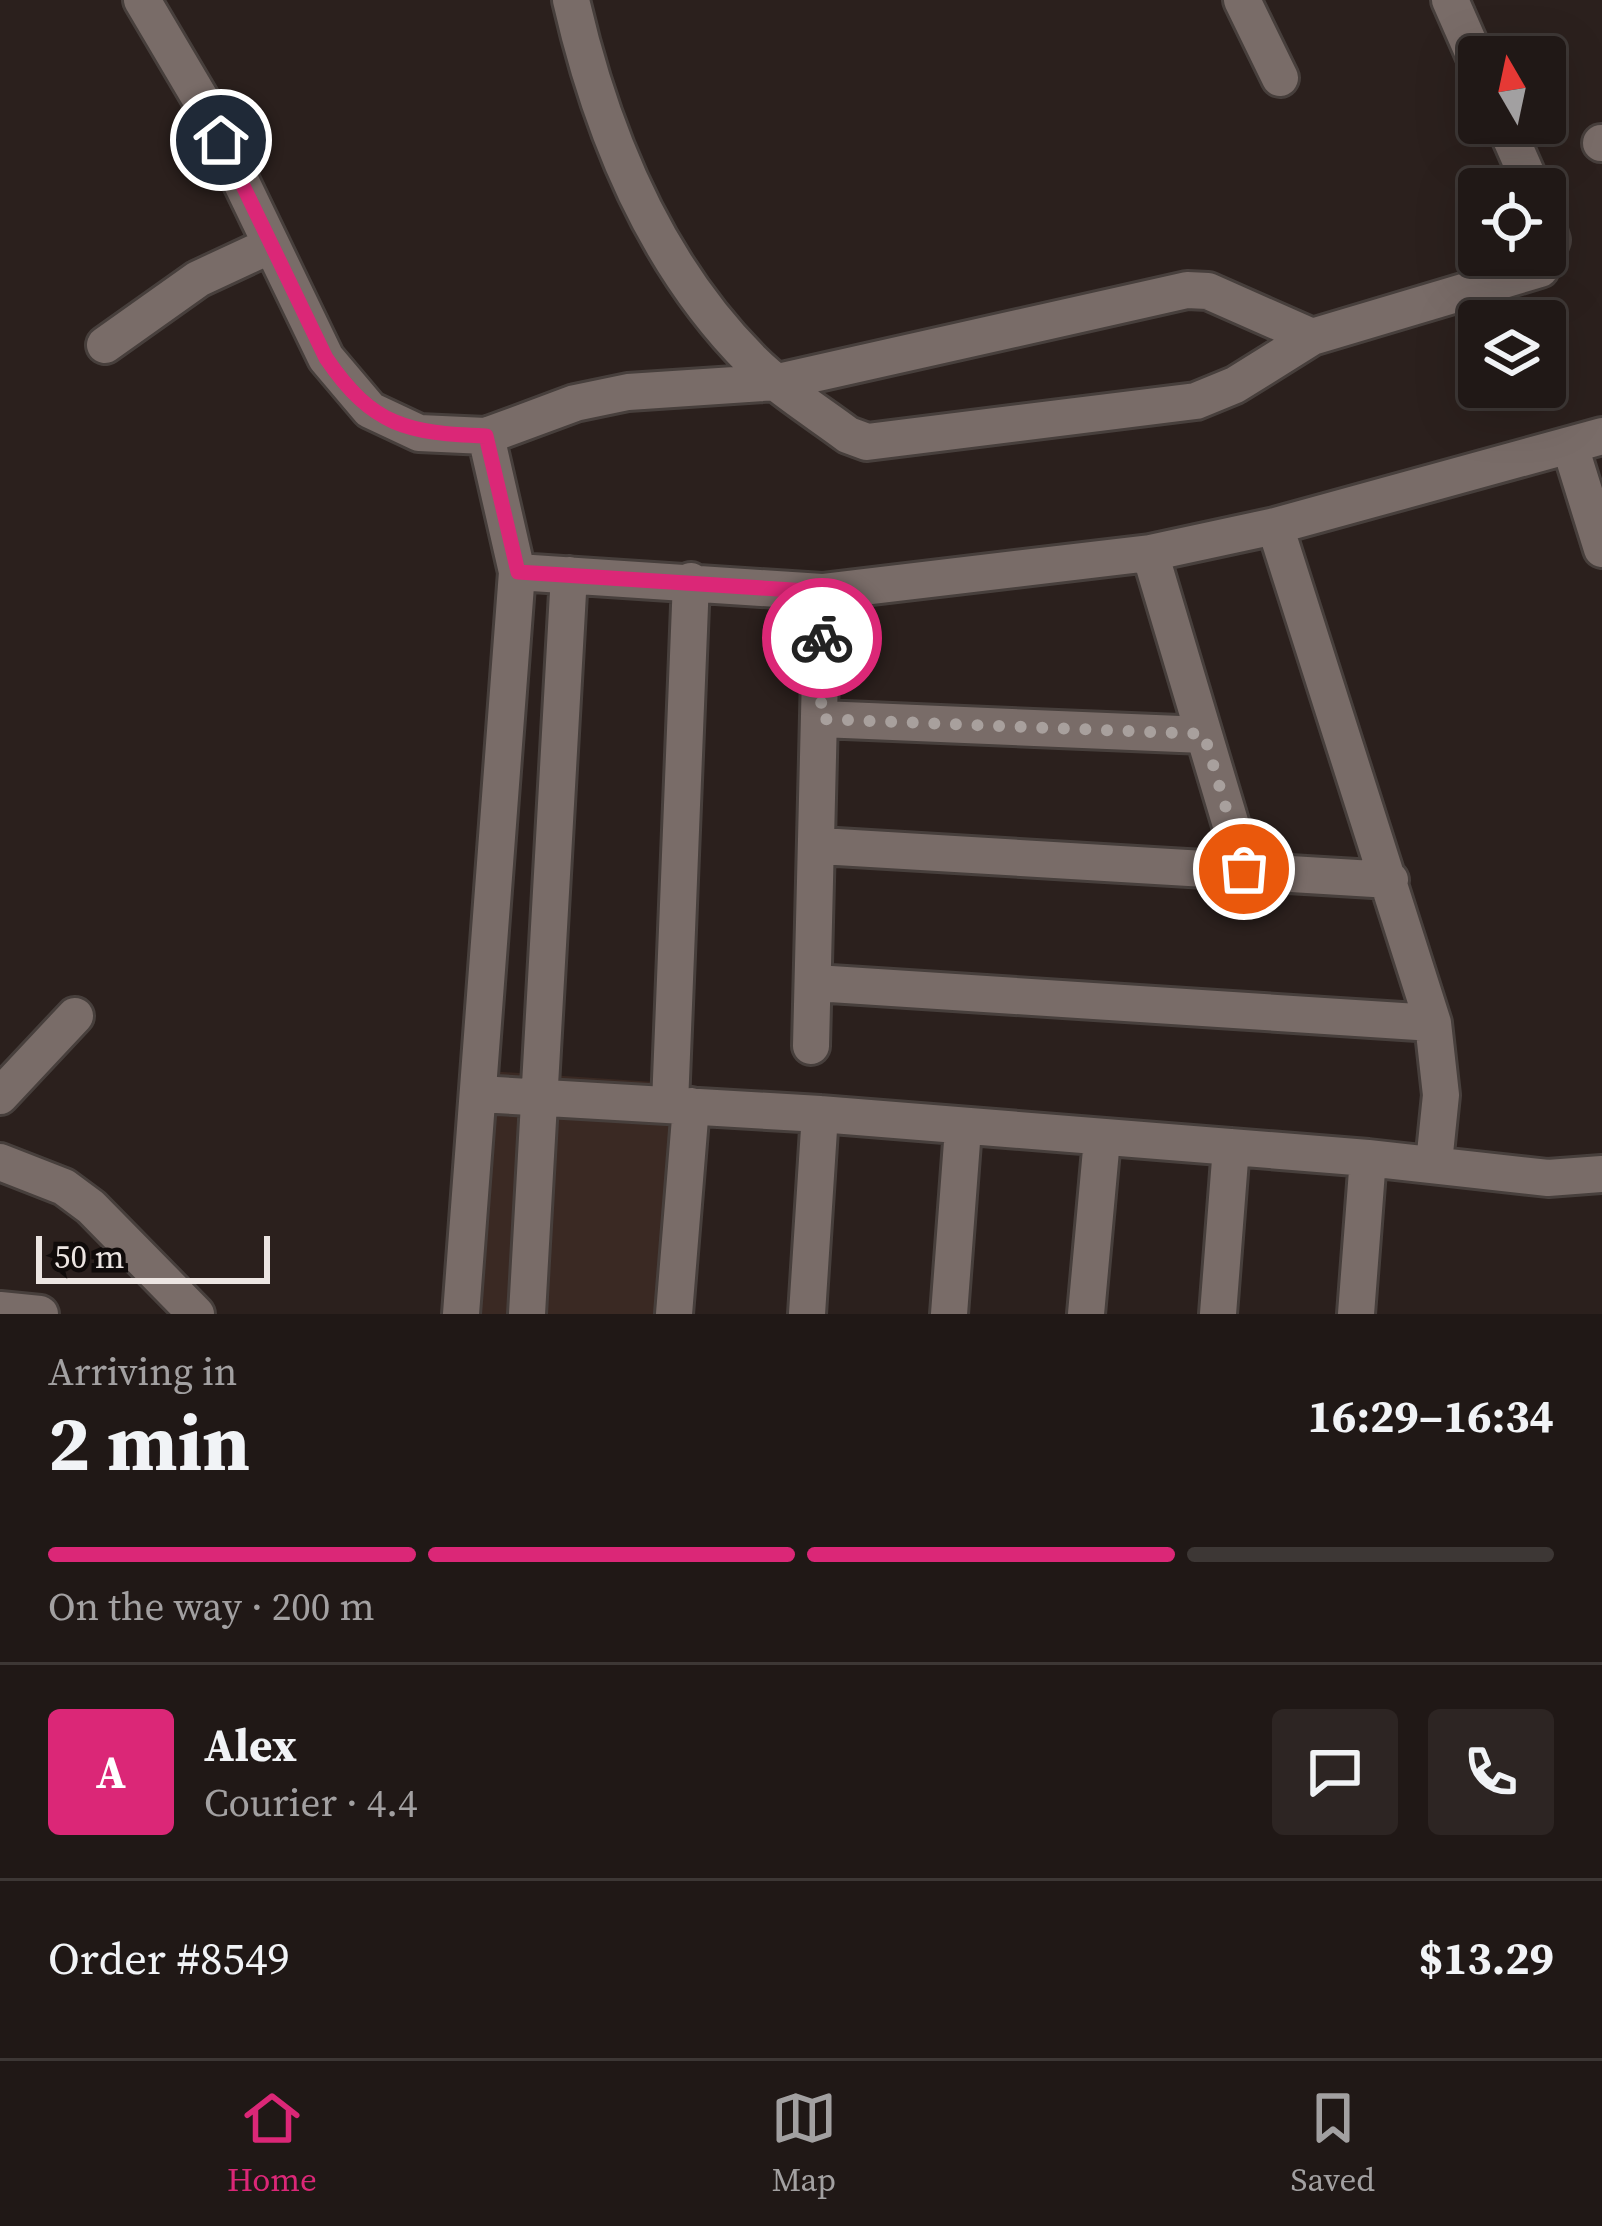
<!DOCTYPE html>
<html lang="en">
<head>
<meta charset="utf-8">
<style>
  body { margin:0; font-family:"Source Serif 4",serif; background:#2d2523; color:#f1f3f6; height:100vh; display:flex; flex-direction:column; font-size:45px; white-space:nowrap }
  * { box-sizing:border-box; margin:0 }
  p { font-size:39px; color:#a2a0a1 }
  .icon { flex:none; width:66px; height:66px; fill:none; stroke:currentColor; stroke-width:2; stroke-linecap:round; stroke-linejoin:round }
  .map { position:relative; height:1314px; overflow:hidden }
  .side { display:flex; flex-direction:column; background:#201816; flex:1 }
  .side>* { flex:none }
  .needle { width:78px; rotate:351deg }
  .tools { position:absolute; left:1458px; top:36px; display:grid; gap:24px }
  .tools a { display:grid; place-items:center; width:108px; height:108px; border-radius:12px; background:#201816; box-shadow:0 12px 48px #0002,0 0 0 3px #3d3735; font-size:60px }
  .scale { position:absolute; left:36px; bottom:30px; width:234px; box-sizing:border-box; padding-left:12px; border:6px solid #ece5e2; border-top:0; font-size:33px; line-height:42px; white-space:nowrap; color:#ece5e2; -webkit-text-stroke:9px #100b0a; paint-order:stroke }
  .pin { position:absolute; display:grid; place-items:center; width:102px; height:102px; color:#fff; margin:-51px; border:6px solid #fff; border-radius:50%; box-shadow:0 3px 12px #0007 }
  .courier { position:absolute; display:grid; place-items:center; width:120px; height:120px; margin:-60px; border:9px solid #db2777; border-radius:50%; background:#fff; color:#222; box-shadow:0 3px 15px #0007 }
  .overview em { font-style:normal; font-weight:700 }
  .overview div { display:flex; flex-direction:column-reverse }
  .overview { display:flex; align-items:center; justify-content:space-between; height:204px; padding:0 48px }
  h1 { font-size:78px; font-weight:700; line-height:90px }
  .bar { display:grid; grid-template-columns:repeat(4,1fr); gap:18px 12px; align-content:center; height:144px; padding:0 48px }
  .bar i { height:15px; border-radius:9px; background:#3d3735 }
  .bar .active { background:#db2777 }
  .bar p { grid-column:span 4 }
  .line { display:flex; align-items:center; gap:30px; padding:0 48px; border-top:3px solid #3d3735 }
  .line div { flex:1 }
  .round { display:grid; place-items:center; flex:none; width:126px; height:126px; border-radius:12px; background:#2d2523 }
  .tab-bar { display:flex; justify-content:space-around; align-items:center; height:168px; border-top:3px solid #3d3735; background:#201816; font-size:33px; color:#a2a0a1 }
  .tab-bar a { display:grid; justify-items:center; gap:6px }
  .tab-bar .active { color:#db2777 }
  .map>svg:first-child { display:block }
  .built { fill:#3a2923 }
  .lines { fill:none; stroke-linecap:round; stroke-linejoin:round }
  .minor-casing { stroke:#473f3c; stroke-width:42 }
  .minor { stroke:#796c68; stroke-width:36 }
  .done { stroke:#a8a09d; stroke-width:12; stroke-dasharray:0 21.6 }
  .route { stroke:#db2777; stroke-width:15 }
</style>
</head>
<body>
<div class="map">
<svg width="1602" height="1314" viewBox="0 0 1602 1314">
  <rect width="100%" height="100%" fill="#2b201d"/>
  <path class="built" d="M488,1071L684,1084L668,1314H466Z"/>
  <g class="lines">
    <defs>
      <path id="minor" d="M142,0L204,105L326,358L370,410L419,433L486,436L575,403L628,392L778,382L1187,290L1208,291L1312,337
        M571,0C601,132 655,264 752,361C780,389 816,411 848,435L867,442L1196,401L1235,385L1312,337L1540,269L1551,240L1545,221
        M1242,0L1280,78
        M1450,0L1479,66
        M1504,123L1533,189
        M1601,143H1602
        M105,345L198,279L271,245
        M486,436L517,572
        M1570,446L1602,549
        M1275,526L1433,1023L1441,1095L1434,1163
        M1150,553L1244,869
        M821,719L1204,735
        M820,846L1390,880
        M815,983L1433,1023
        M811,1046L822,592
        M479,1094L820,1114L1368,1158L1548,1178L1602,1174
        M0,1096L75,1016
        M670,1104L691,581
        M0,1162L64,1187L91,1207L196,1314
        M0,1310L40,1314
        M461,1314L517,572L822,592L1150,553L1275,526L1602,436
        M527,1314L569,575
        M674,1314L691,1106
        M807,1314L820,1114
        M949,1314L963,1129
        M1086,1314L1102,1139
        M1218,1314L1231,1147
        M1356,1314L1368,1158"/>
    </defs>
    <use href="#minor" class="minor-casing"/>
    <use href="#minor" class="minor"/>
  </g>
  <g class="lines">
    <path class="done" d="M822,638L821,719L1204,734L1244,869"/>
    <path class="route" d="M221,140L326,358C373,427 408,433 486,436L518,572L823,592L822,638"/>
  </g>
</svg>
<div class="tools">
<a><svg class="needle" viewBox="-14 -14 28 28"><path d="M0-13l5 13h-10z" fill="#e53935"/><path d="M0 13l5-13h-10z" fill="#a2a0a1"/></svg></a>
<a><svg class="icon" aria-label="locate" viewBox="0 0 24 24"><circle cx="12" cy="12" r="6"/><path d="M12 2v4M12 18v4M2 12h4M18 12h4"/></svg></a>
<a><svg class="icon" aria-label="layers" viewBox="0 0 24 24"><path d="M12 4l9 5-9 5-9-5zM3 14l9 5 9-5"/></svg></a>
</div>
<div class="scale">50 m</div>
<div class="pin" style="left:1244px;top:869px;background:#ea580c"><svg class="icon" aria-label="bag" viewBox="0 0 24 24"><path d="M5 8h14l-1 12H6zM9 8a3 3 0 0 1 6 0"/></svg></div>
<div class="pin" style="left:221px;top:140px;background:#1f2937"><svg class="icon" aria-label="home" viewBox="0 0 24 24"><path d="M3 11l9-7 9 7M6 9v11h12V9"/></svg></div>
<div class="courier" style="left:822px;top:638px"><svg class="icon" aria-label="bike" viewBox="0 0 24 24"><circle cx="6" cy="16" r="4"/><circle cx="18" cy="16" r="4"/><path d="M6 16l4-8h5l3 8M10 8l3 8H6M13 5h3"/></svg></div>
</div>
<section class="side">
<div class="overview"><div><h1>2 min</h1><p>Arriving in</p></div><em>16:29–16:34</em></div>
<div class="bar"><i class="active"></i><i class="active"></i><i class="active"></i><i></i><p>On the way · 200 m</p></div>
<div class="line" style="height:216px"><b class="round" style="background:#db2777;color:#fff">A</b><div><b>Alex</b><p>Courier · 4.4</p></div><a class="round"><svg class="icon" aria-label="chat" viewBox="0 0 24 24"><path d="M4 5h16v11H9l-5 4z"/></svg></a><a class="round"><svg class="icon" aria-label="phone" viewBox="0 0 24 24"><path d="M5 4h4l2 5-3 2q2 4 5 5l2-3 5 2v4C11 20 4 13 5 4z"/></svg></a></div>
<div class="line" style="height:156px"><div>Order #8549</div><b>$13.29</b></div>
</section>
<nav class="tab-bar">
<a class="active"><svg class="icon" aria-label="home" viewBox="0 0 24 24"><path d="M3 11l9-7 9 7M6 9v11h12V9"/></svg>Home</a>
<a><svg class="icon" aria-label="map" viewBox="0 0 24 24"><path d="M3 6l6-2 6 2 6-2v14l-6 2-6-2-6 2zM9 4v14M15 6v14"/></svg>Map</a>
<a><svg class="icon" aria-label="saved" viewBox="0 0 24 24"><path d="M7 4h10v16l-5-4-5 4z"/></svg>Saved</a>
</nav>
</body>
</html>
